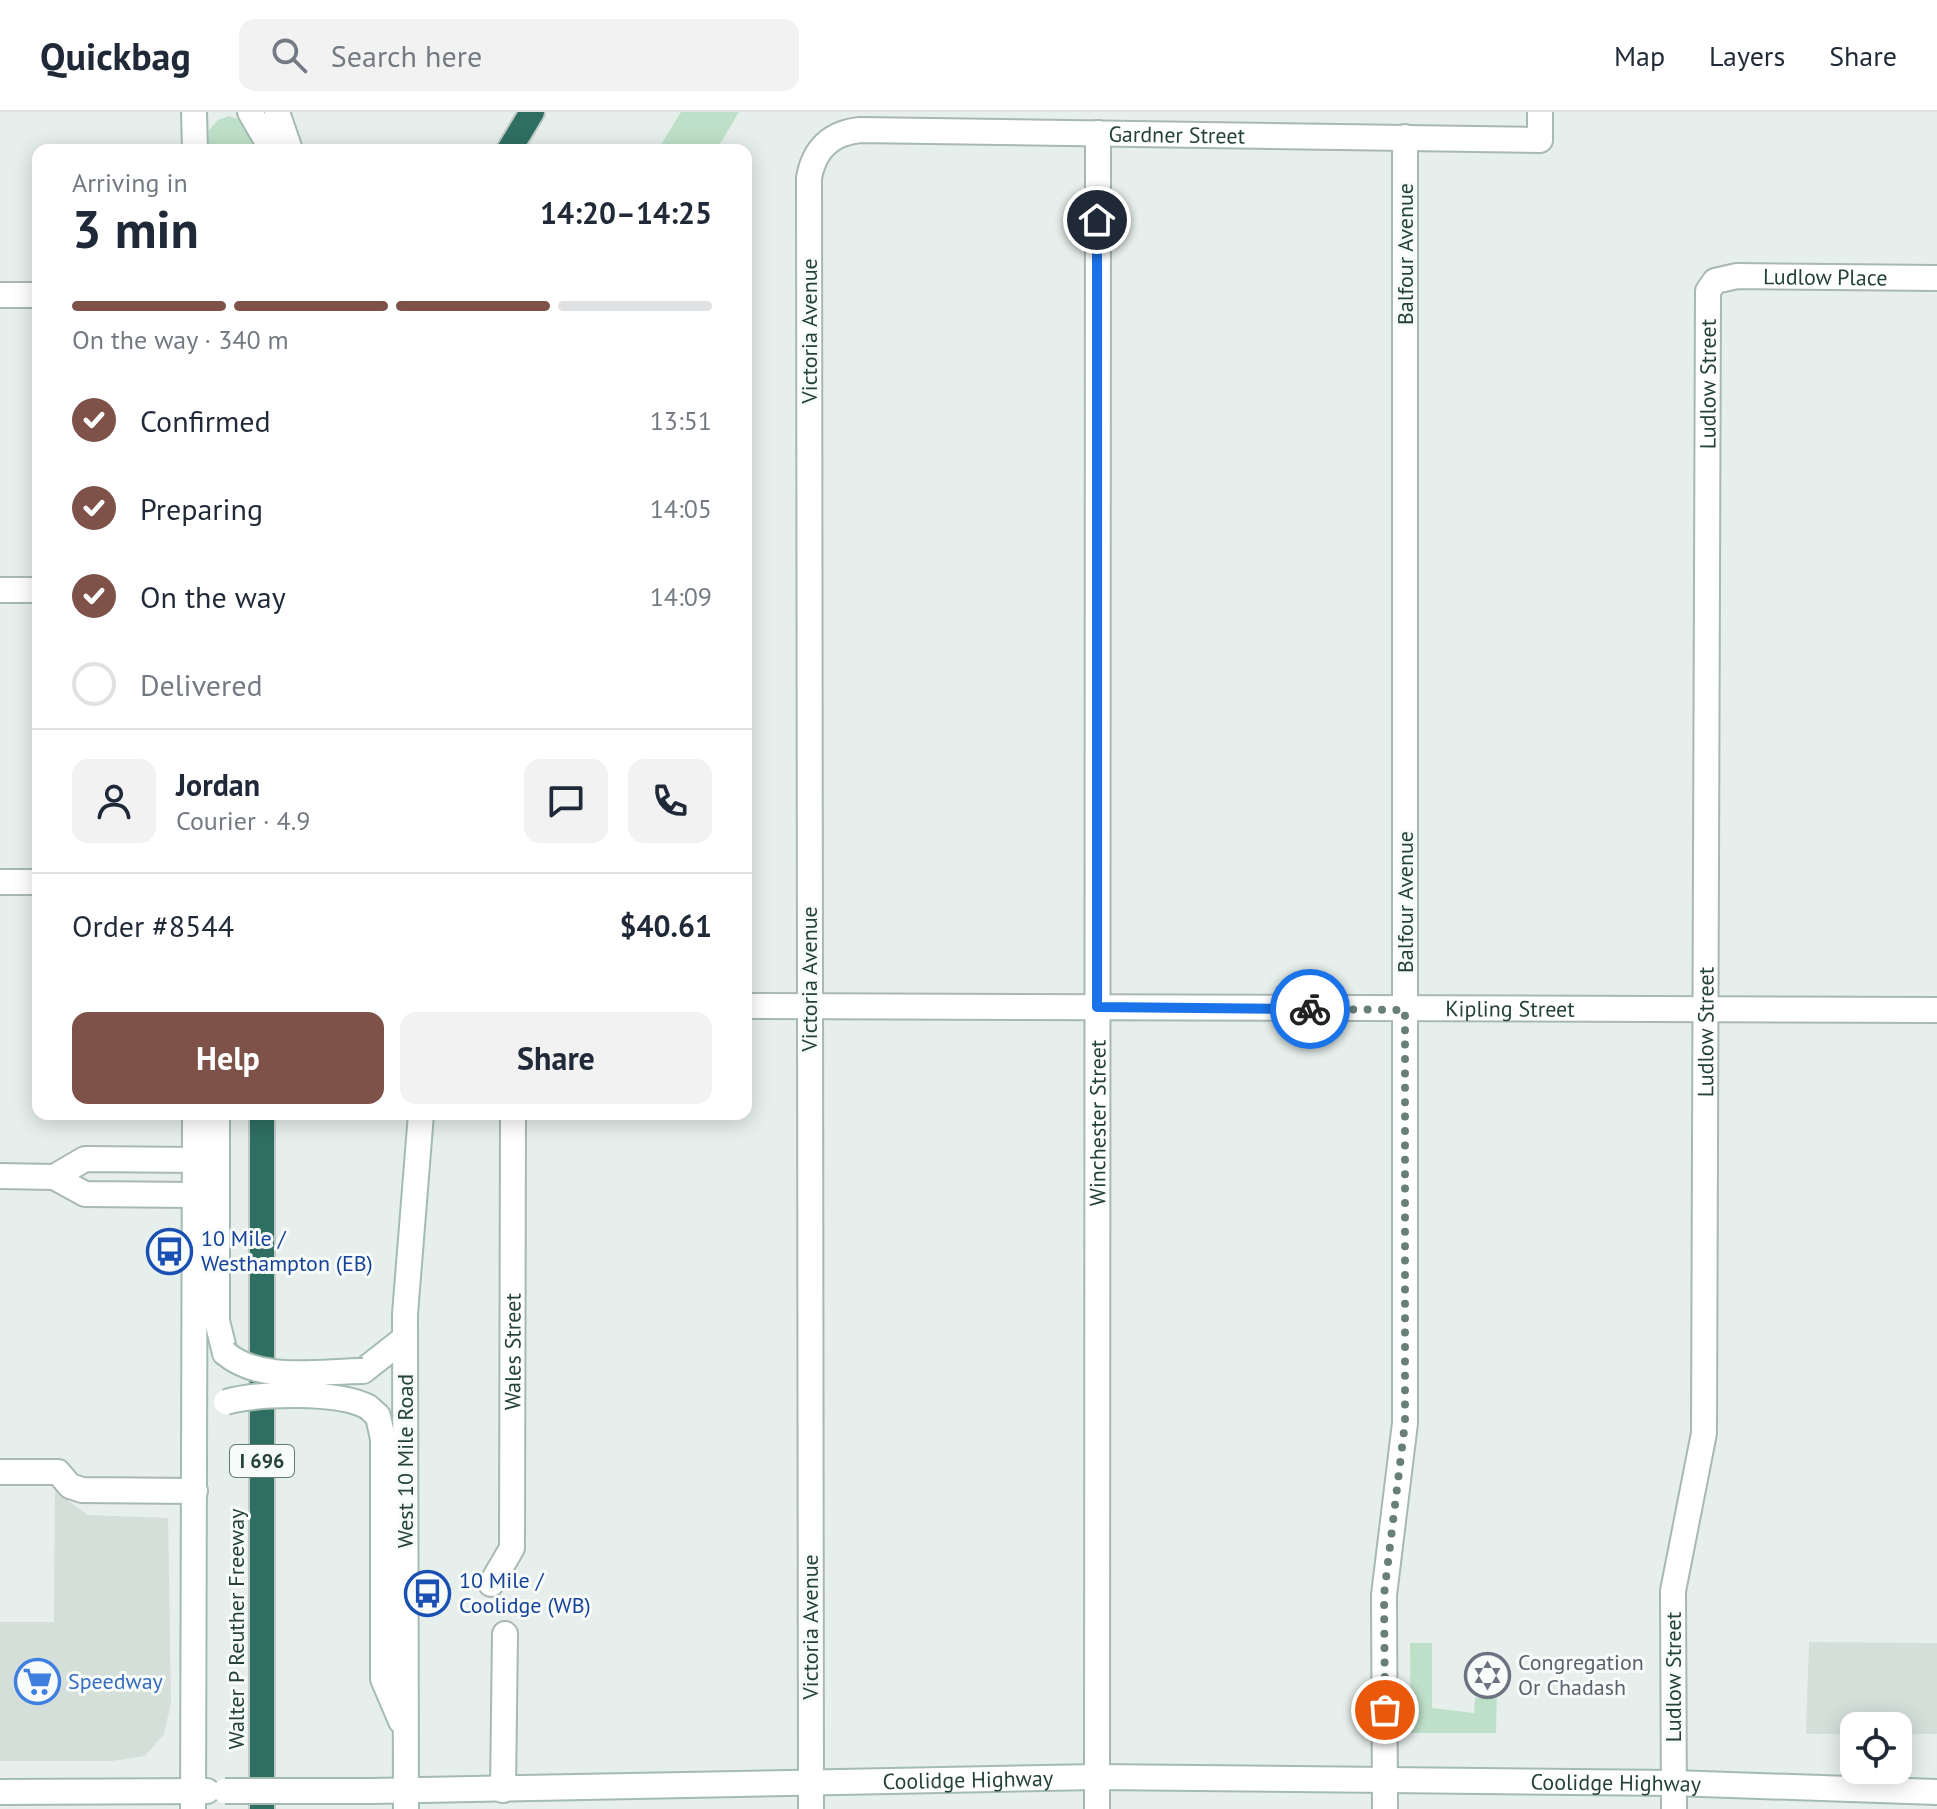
<!DOCTYPE html>
<html lang="en">
<head>
<meta charset="utf-8">
<style>
  body { margin:0; font-family:"PT Sans",sans-serif; background:#f2f2f3; color:#1f2937; height:100vh; display:flex; flex-direction:column; font-size:30px; white-space:nowrap }
  * { box-sizing:border-box; margin:0 }
  p { font-size:26px; color:#747a83 }
  .icon { flex:none; width:44px; height:44px; fill:none; stroke:currentColor; stroke-width:2; stroke-linecap:round; stroke-linejoin:round }
  .map { position:relative; flex:1; overflow:hidden }
  .sheet { position:absolute; left:32px; top:32px; width:720px; height:976px; display:flex; flex-direction:column; background:#fff; border-radius:16px; box-shadow:0 4px 20px #0003 }
  .sheet>* { flex:none }
  .fabs { position:absolute; left:1840px; top:1600px; display:grid; gap:16px }
  .fabs a { display:grid; place-items:center; width:72px; height:72px; border-radius:16px; background:#fff; box-shadow:0 4px 20px #0003; font-size:40px }
  .pin { position:absolute; display:grid; place-items:center; width:68px; height:68px; color:#fff; margin:-34px; border:4px solid #fff; border-radius:50%; box-shadow:0 2px 8px #0007 }
  .courier { position:absolute; display:grid; place-items:center; width:80px; height:80px; margin:-40px; border:6px solid #1a73e8; border-radius:50%; background:#fff; color:#222; box-shadow:0 2px 10px #0007 }
  .headline em { font-style:normal; font-weight:700 }
  .headline div { display:flex; flex-direction:column-reverse }
  .headline { display:flex; align-items:center; justify-content:space-between; height:136px; padding:0 40px }
  h1 { font-size:52px; font-weight:700; line-height:60px }
  .bar { display:grid; grid-template-columns:repeat(4,1fr); gap:12px 8px; align-content:center; height:96px; padding:0 40px }
  .bar i { height:10px; border-radius:6px; background:#e0e1e3 }
  .bar .on { background:#7f5249 }
  .bar p { grid-column:span 4 }
  .line { display:flex; align-items:center; gap:20px; padding:0 40px; border-top:2px solid #e0e1e3 }
  .line div { flex:1 }
  .round { display:grid; place-items:center; flex:none; width:84px; height:84px; border-radius:16px; background:#f2f2f3 }
  ol { padding:0 40px; list-style:none }
  li { display:flex; align-items:center; gap:24px; height:88px }
  li p { margin-inline-start:auto }
  li .icon { padding:8px; border-radius:50%; background:#7f5249; color:#fff; stroke-width:4 }
  li:last-child { color:#747a83 }
  li i { width:44px; height:44px; border:4px solid #e0e1e3; border-radius:50% }
  .primary-button { display:flex; gap:16px; margin-top:auto; padding:16px 40px }
  .primary-button a { flex:1; height:92px; border-radius:16px; background:#7f5249; color:#fff; font-size:32px; font-weight:700; line-height:92px; text-align:center }
  .primary-button a+a { background:#f2f2f3; color:#1f2937 }
  header { display:flex; align-items:center; gap:48px; box-sizing:border-box; height:112px; padding:0 40px; background:#fff; border-bottom:2px solid #e0e1e3 }
  header strong { font-size:38px }
  nav { display:flex; gap:44px; margin-inline-start:auto; font-size:28px }
  .search { width:560px; height:72px; background:#f2f2f3; display:flex; align-items:center; gap:20px; box-sizing:border-box; padding:0 28px; border-radius:16px; color:#747a83; font-size:30px }
  .map>svg:first-child { display:block }
  .built { fill:#d4dfda }
  .green { fill:#bfe0c8 }
  .lines { fill:none; stroke-linecap:round; stroke-linejoin:round }
  .minor-casing { stroke:#a8b8b2; stroke-width:28 }
  .secondary-casing { stroke:#a4bbb3; stroke-width:28 }
  .motorway-casing { stroke:#c2cac8; stroke-width:28 }
  .minor { stroke:#fff; stroke-width:24 }
  .secondary { stroke:#fff; stroke-width:24 }
  .motorway { stroke:#2f6f62; stroke-width:24 }
  .secondary-bridge-casing { stroke:#a4bbb3; stroke-width:28; stroke-linecap:butt }
  .secondary-bridge { stroke:#fff; stroke-width:24 }
  .done { stroke:#687f78; stroke-width:8; stroke-dasharray:0 14.4 }
  .route { stroke:#1a73e8; stroke-width:10 }
  .labels { text-anchor:middle; stroke-width:6; stroke-linejoin:round; paint-order:stroke }
  .shield { fill:#f7fbf9; stroke:#637a73; stroke-width:2 }
  .shield-label { font-size:20px; font-weight:bold; fill:#24423a }
  .street-label { font-size:22px; fill:#24423a; stroke:#f7fbf9 }
  .transit-label { font-size:22px; fill:#164399; stroke:#f7fbf9; text-anchor:start }
  .worship-label { font-size:22px; fill:#5b616d; stroke:#f7fbf9; text-anchor:start }
  .shop-label { font-size:22px; fill:#366cbe; stroke:#f7fbf9; text-anchor:start }
</style>
</head>
<body>
<header>
<strong>Quickbag</strong>
<div class="search"><svg class="icon" aria-label="search" viewBox="0 0 24 24"><circle cx="10" cy="10" r="6"/><path d="M15 15l6 6"/></svg>Search here</div>
<nav><a>Map</a><a>Layers</a><a>Share</a></nav>
</header>
<div class="map">
<svg width="1937" height="1697" viewBox="0 0 1937 1697">
  <rect width="100%" height="100%" fill="#e6efeb"/>
  <path class="built" d="M55,1379L88,1403L168,1406L171,1591L164,1622L145,1644L112,1649H0V1510H54Z
    M1809,1530L1937,1531V1622H1898V1614H1854V1622H1806Z"/>
  <path class="green" d="M681,0H739L718,35L660,34Z
    M229,4L245,10L265,38H208L209,18L218,8Z
    M1410,1531H1432V1596L1474,1601L1475,1586H1487L1488,1572H1497L1496,1621H1411Z"/>
  <g class="lines">
    <defs>
      <g id="minor">
        <path d="M0,183H38"/>
        <path d="M0,478H38"/>
        <path d="M0,770H38"/>
        <path id="s1" d="M746,894L1937,898"/>
        <path d="M0,1064L54,1065L85,1082L195,1083"/>
        <path d="M54,1065L85,1047L196,1048"/>
        <path d="M0,1360H58L70,1374L82,1378L195,1379"/>
        <path id="s2" d="M491,1472L512,1436L513,1002"/>
        <path d="M503,1678L505,1522"/>
        <path id="s3" d="M811,1697L809,66C814,37 831,21 860,18L1540,28V0"/>
        <path id="s4" d="M1097,1697L1098,21"/>
        <path d="M1385,1697L1384,1483L1405,1311V25"/>
        <path id="s5" d="M1674,1697L1673,1479L1704,1321L1708,179L1715,169L1737,164L1937,166"/>
      </g>
      <g id="secondary">
        <path d="M194,0L195,38"/>
        <path d="M250,0L272,38"/>
        <path d="M277,0L290,38"/>
        <path d="M217,1002V1209L225,1241"/>
        <path d="M363,1259L405,1226"/>
        <path d="M368,1295L378,1304L383,1327V1567L401,1609"/>
        <path id="s6" d="M372,1679L1097,1665L1673,1671L1937,1680"/>
        <path d="M0,1680L207,1679"/>
        <path d="M193,1697L195,1002"/>
        <path d="M406,1697L405,1202L421,1002"/>
      </g>
      <path id="motorway" d="M509,38L532,0
        M262,1697V1002"/>
    </defs>
    <use href="#minor" class="minor-casing"/>
    <use href="#secondary" class="secondary-casing"/>
    <use href="#motorway" class="motorway-casing"/>
    <use href="#minor" class="minor"/>
    <use href="#secondary" class="secondary"/>
    <use href="#motorway" class="motorway"/>
    <defs>
      <path id="secondary-bridge" d="M225,1241C260,1271 319,1259 363,1259
        M226,1290C258,1281 339,1279 368,1295
        M225,1679H372"/>
    </defs>
    <use href="#secondary-bridge" class="secondary-bridge-casing"/>
    <use href="#secondary-bridge" class="secondary-bridge"/>
  </g>
  <g class="lines">
    <path class="done" d="M1310,897L1405,898V1311L1384,1483L1385,1598"/>
    <path class="route" d="M1097,108V895L1310,897"/>
  </g>
  <defs>
    <symbol id="bus-ring" viewBox="-11 -11 22 22"><circle r="9.5" fill="#f7fbf9" stroke="#1a4fb4" stroke-width="1.5"/><path d="M-5-6H5V4H4V6H2V4H-2V6H-4V4H-5ZM-3.5-4V0h7V-4ZM-3.5 1.2v1.5H-2V1.2ZM2 1.2v1.5H3.5V1.2Z" fill="#1a4fb4"/></symbol>
    <symbol id="synagogue-ring" viewBox="-11 -11 22 22"><circle r="9.5" fill="#f7fbf9" stroke="#6b7280" stroke-width="1.5"/><path d="M0-6.5L5.6 3.2H-5.6ZM0 6.5L5.6-3.2H-5.6Z" fill="#6b7280"/></symbol>
    <symbol id="supermarket-ring" viewBox="-11 -11 22 22"><circle r="9.5" fill="#f7fbf9" stroke="#3f7fe0" stroke-width="1.5"/><path d="M-6-5.5h2.5l.6 2H6L4.5 2H-2.5L-4.4-4H-6ZM-1.5 3.2a1.3 1.3 0 1 0 .1 0ZM3 3.2a1.3 1.3 0 1 0 .1 0Z" fill="#3f7fe0"/></symbol>
  </defs>
  <g fill-rule="evenodd">
    <use href="#bus-ring" x="144" y="1114" width="51" height="51"/>
    <use href="#bus-ring" x="402" y="1456" width="51" height="51"/>
    <use href="#synagogue-ring" x="1462" y="1538" width="51" height="51"/>
    <use href="#supermarket-ring" x="12" y="1544" width="51" height="51"/>
  </g>
  <g class="labels">
    <rect class="shield" x="230" y="1333" width="64" height="32" rx="6"/>
    <g class="shield-label">
      <text x="262" y="1356">I 696</text>
    </g>
    <g class="street-label">
      <text dy="8" stroke="none"><textPath href="#s3" startOffset="2024">Gardner Street</textPath></text>
      <text transform="translate(1405 142) rotate(-90)" y="8">Balfour Avenue</text>
      <text dy="8" stroke="none"><textPath href="#s5" startOffset="1644">Ludlow Place</textPath></text>
      <text transform="translate(809 219) rotate(-90)" y="8">Victoria Avenue</text>
      <text dy="8" stroke="none"><textPath href="#s5" startOffset="1428">Ludlow Street</textPath></text>
      <text transform="translate(1405 790) rotate(-90)" y="8">Balfour Avenue</text>
      <text transform="translate(809 867) rotate(-90)" y="8">Victoria Avenue</text>
      <text dy="8" stroke="none"><textPath href="#s1" startOffset="764">Kipling Street</textPath></text>
      <text dy="8" stroke="none"><textPath href="#s5" startOffset="780">Ludlow Street</textPath></text>
      <text dy="8" stroke="none"><textPath href="#s4" startOffset="686">Winchester Street</textPath></text>
      <text dy="8" stroke="none"><textPath href="#s2" startOffset="238">Wales Street</textPath></text>
      <text transform="translate(405 1349) rotate(-90)" y="8">West 10 Mile Road</text>
      <text transform="translate(810 1515) rotate(-90)" y="8">Victoria Avenue</text>
      <text transform="translate(236 1517) rotate(-90)" y="8">Walter P Reuther Freeway</text>
      <text transform="translate(1673 1565) rotate(-90)" y="8">Ludlow Street</text>
      <text dy="8" stroke="none"><textPath href="#s6" startOffset="596">Coolidge Highway</textPath></text>
      <text dy="8" stroke="none"><textPath href="#s6" startOffset="1244">Coolidge Highway</textPath></text>
    </g>
    <g class="transit-label">
      <text x="201" y="1134">10 Mile /<tspan x="201" dy="25">Westhampton (EB)</tspan></text>
      <text x="459" y="1476">10 Mile /<tspan x="459" dy="25">Coolidge (WB)</tspan></text>
    </g>
    <g class="worship-label">
      <text x="1518" y="1558">Congregation<tspan x="1518" dy="25">Or Chadash</tspan></text>
    </g>
    <g class="shop-label">
      <text x="68" y="1577">Speedway</text>
    </g>
  </g>
</svg>
<div class="fabs">
<a><svg class="icon" aria-label="locate" viewBox="0 0 24 24"><circle cx="12" cy="12" r="6"/><path d="M12 2v4M12 18v4M2 12h4M18 12h4"/></svg></a>
</div>
<div class="pin" style="left:1385px;top:1598px;background:#ea580c"><svg class="icon" aria-label="bag" viewBox="0 0 24 24"><path d="M5 8h14l-1 12H6zM9 8a3 3 0 0 1 6 0"/></svg></div>
<div class="pin" style="left:1097px;top:108px;background:#1f2937"><svg class="icon" aria-label="home" viewBox="0 0 24 24"><path d="M3 11l9-7 9 7M6 9v11h12V9"/></svg></div>
<div class="courier" style="left:1310px;top:897px"><svg class="icon" aria-label="bike" viewBox="0 0 24 24"><circle cx="6" cy="16" r="4"/><circle cx="18" cy="16" r="4"/><path d="M6 16l4-8h5l3 8M10 8l3 8H6M13 5h3"/></svg></div>
<section class="sheet">
<div class="headline"><div><h1>3 min</h1><p>Arriving in</p></div><em>14:20–14:25</em></div>
<div class="bar"><i class="on"></i><i class="on"></i><i class="on"></i><i></i><p>On the way · 340 m</p></div>
<ol>
<li><svg class="icon" aria-label="check" viewBox="0 0 24 24"><path d="M5 12l5 5 9-10"/></svg>Confirmed<p>13:51</p></li>
<li><svg class="icon" aria-label="check" viewBox="0 0 24 24"><path d="M5 12l5 5 9-10"/></svg>Preparing<p>14:05</p></li>
<li><svg class="icon" aria-label="check" viewBox="0 0 24 24"><path d="M5 12l5 5 9-10"/></svg>On the way<p>14:09</p></li>
<li><i></i>Delivered</li>
</ol>
<div class="line" style="height:144px"><a class="round"><svg class="icon" aria-label="person" viewBox="0 0 24 24"><circle cx="12" cy="8" r="4"/><path d="M4 21q1-7 8-7t8 7"/></svg></a><div><b>Jordan</b><p>Courier · 4.9</p></div><a class="round"><svg class="icon" aria-label="chat" viewBox="0 0 24 24"><path d="M4 5h16v11H9l-5 4z"/></svg></a><a class="round"><svg class="icon" aria-label="phone" viewBox="0 0 24 24"><path d="M5 4h4l2 5-3 2q2 4 5 5l2-3 5 2v4C11 20 4 13 5 4z"/></svg></a></div>
<div class="line" style="height:104px"><div>Order #8544</div><b>$40.61</b></div>
<div class="primary-button"><a>Help</a><a>Share</a></div>
</section>
</div>
</body>
</html>
